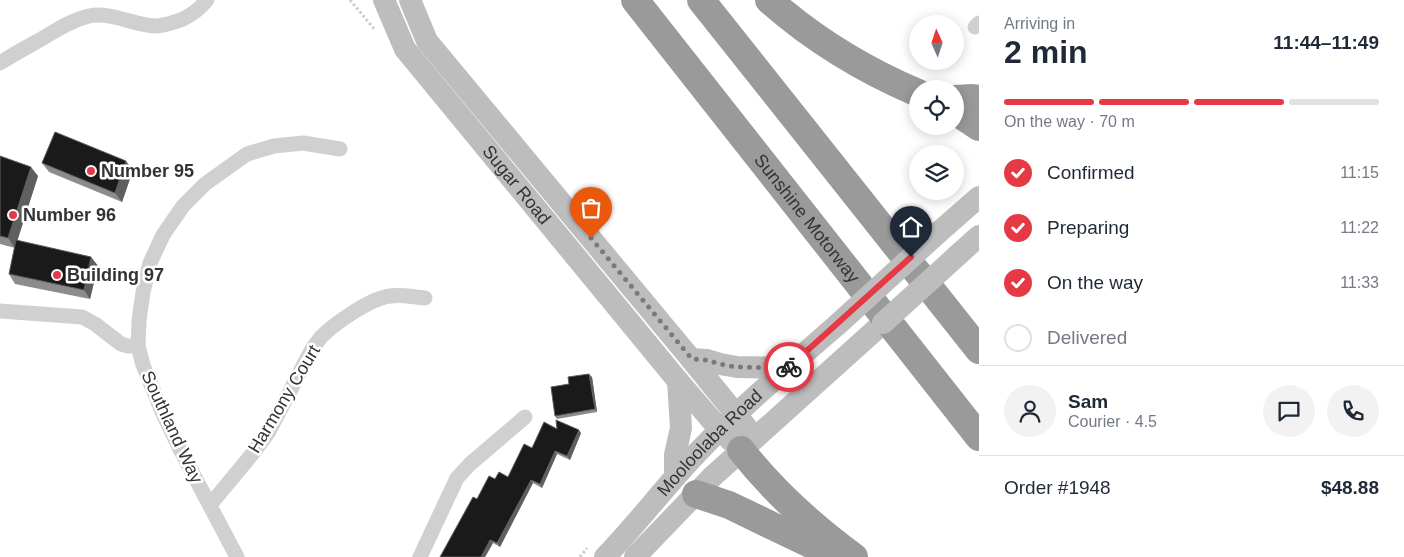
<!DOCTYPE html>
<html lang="en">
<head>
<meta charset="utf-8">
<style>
  body { margin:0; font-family:Helvetica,sans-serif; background:#f2f2f3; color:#1f2937; height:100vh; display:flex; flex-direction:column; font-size:19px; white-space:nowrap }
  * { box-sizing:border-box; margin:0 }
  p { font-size:16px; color:#747a83 }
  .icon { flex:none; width:28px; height:28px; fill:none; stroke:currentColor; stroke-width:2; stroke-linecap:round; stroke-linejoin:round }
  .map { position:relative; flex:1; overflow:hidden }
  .details { display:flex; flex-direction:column; background:#fff; width:425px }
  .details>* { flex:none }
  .needle { width:32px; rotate:357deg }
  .fabs { position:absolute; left:909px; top:15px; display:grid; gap:10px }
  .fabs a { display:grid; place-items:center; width:55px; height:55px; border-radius:50%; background:#fff; box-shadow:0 2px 12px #0003; font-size:25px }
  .pin { position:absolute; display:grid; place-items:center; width:42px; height:42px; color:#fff; margin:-51px -21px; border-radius:50% 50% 50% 0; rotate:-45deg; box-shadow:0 0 5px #0007 }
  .pin .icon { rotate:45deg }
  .courier { position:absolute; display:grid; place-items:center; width:50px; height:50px; margin:-25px; border:4px solid #e63946; border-radius:50%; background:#fff; color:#222; box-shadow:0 1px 6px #0007 }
  .headline em { font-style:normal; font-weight:700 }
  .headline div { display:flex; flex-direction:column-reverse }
  .headline { display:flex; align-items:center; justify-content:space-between; height:85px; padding:0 25px }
  h1 { font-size:32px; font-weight:700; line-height:38px }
  .bar { display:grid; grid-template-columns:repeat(4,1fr); gap:8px 5px; align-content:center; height:60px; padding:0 25px }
  .bar i { height:6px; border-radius:4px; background:#e0e1e3 }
  .bar .selected { background:#e63946 }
  .bar p { grid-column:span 4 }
  .line { display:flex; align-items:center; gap:12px; padding:0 25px; border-top:1px solid #e0e1e3 }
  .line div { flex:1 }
  .round { display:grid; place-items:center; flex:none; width:52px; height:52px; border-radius:26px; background:#f2f2f3 }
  ol { padding:0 25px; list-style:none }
  li { display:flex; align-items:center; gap:15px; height:55px }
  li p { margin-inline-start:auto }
  li .icon { padding:5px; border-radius:50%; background:#e63946; color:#fff; stroke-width:4 }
  li:last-child { color:#747a83 }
  li i { width:28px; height:28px; border:2px solid #e0e1e3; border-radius:50% }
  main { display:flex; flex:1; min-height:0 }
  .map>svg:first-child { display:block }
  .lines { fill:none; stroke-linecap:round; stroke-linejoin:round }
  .path { stroke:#cdcdcd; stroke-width:3; stroke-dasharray:2.5 2.5; stroke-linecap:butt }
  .minor { stroke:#d0d0d0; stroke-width:15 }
  .secondary { stroke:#bdbdbd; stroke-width:22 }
  .motorway { stroke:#9a9a9a; stroke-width:28 }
  .secondary-bridge { stroke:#bdbdbd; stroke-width:22 }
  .wall { fill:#8c8c8c }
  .shaded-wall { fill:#5f5f5f }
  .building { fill:#1a1a1a; stroke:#5f5f5f }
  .done { stroke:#7a7a7a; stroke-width:5; stroke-dasharray:0 9 }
  .route { stroke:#e63946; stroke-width:6 }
  .poi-dot { fill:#e63946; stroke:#fff; stroke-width:2 }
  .labels { text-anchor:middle; stroke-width:5; stroke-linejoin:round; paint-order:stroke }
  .poi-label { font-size:18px; font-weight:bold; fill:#333; stroke:#fff; text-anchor:start }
  .street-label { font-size:18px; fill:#333; stroke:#fff }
</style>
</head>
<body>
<main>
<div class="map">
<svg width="979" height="557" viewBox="0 0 979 557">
  <rect width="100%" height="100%" fill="#fff"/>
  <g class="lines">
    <path class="path" d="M350,0L375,30
      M580,557L587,548"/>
    <path class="minor" d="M975,27L979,23
      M0,63C14,54 29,46 43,38C58,29 72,20 89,16C112,11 134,26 157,26C166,25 175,22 183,19C193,14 200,9 207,0
      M0,311L82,317L95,324L121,344L128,346H138
      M210,505L253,453L268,433L312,349C315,345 318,341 321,337C335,323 371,298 390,296C401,294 413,297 425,298
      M237,557L180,449L163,414L143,365L138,346L139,321L143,292L150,263L163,235L183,206L205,184L247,154L274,146L303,143L340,149
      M420,557L457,478L470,464L525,417"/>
    <g class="secondary">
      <path id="s1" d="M384,0L405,49L678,381L720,430L741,450"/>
      <path d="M410,0L427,41L691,359L755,438"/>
      <path d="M939,232L979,197"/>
      <path d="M959,254L979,236"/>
      <path d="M691,359L707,360L720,364L737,367L787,368"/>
      <path d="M675,477V455L681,428L678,381"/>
      <path id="s2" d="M605,557C638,523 666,485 699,451C742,406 790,366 837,325"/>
      <path d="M635,557L712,477L883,323"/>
    </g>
    <g class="motorway">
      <path id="s3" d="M635,0L979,437"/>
      <path d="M701,0L979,350"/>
      <path d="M769,0C813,39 864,70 918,93"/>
      <path d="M955,99L972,98L979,99"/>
      <path d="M955,111L979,127"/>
      <path d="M741,450C773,491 812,526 854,557"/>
      <path d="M696,494L729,505L810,544H836"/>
    </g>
    <path class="secondary-bridge" d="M883,323L959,254
      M837,325L939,232"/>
  </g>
  <path class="wall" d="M0,157L38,176L17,241L91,257L98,266L90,299L15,284L9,274L15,248L0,244Z
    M42,163L133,170L122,202L49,172Z
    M592,377L597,412L557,419L555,416Z
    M557,429L581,433L570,460L557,454L542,488L533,483L500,547L493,543L485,557H440L477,499L495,479L508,477L532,448Z"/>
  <path class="shaded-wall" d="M126,161L133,170L122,202L115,193Z
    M31,167L38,176L15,248L8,238Z
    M91,257L98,266L90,299L84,290Z
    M589,374L592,377L597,412L595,409Z
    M579,430L581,433L570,460L567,456Z
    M555,451L557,454L542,488L540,484Z
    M531,480L533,483L500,547L497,543Z
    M490,540L493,543L485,557H481Z"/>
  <path class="building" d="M55,132L126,161L115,193L42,163Z
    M0,156L31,167L8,238L0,236Z
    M16,240L91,257L84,290L9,274Z
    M589,374L595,409L555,416L551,387L569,384L568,377Z
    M556,420L579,430L567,456L555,451L540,484L531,480L497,543L490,540L481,557H440L473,497L477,499L489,476L495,479L499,472L508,477L524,444L532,448L544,422L557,429Z"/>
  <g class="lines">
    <path class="done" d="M591,238L692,359L707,360L720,364L736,367L787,368L789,367"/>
    <path class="route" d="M789,367L911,257"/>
  </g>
  <g class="poi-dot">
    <circle cx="91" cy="171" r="5"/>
    <circle cx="13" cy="215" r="5"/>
    <circle cx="57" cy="275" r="5"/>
  </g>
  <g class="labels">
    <g class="poi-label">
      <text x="101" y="177">Number 95</text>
      <text x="23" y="221">Number 96</text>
      <text x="67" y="281">Building 97</text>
    </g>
    <g class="street-label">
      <text dy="6" stroke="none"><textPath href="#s1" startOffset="229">Sugar Road</textPath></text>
      <text dy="6" stroke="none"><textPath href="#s3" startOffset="278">Sunshine Motorway</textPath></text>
      <text transform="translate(284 399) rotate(-59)" y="6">Harmony Court</text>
      <text transform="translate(172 427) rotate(65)" y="6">Southland Way</text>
      <text dy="6" stroke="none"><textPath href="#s2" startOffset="155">Mooloolaba Road</textPath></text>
    </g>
  </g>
</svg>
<div class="fabs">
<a><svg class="needle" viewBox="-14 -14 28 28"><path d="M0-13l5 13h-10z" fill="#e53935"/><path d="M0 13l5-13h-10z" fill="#747a83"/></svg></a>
<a><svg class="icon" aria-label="locate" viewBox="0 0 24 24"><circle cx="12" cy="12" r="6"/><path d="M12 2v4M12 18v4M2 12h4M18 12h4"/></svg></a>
<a><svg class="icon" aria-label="layers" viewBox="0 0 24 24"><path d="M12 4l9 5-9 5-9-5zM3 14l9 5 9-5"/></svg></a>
</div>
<div class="pin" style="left:591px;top:238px;background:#ea580c"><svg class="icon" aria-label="bag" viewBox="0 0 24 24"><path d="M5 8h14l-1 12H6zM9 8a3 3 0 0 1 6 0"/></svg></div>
<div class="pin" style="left:911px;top:257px;background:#1f2937"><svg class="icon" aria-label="home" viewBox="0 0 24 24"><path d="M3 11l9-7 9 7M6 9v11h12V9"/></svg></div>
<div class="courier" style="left:789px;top:367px"><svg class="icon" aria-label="bike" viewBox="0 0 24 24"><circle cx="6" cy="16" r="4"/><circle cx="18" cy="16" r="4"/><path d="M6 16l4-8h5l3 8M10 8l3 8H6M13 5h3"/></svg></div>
</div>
<section class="details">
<div class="headline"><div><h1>2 min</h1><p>Arriving in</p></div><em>11:44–11:49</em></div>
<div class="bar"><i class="selected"></i><i class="selected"></i><i class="selected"></i><i></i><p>On the way · 70 m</p></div>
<ol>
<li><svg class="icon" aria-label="check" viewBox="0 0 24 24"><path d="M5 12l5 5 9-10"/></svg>Confirmed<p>11:15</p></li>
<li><svg class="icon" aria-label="check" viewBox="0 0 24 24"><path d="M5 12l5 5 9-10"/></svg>Preparing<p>11:22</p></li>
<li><svg class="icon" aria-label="check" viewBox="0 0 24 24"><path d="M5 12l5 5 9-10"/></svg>On the way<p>11:33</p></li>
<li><i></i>Delivered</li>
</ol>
<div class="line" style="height:90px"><a class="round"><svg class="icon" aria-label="person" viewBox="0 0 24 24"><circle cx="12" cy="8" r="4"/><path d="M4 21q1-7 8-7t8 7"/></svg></a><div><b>Sam</b><p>Courier · 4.5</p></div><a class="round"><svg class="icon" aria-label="chat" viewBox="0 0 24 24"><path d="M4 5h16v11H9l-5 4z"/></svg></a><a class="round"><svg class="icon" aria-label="phone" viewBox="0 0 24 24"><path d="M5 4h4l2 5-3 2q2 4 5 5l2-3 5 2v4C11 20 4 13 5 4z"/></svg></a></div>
<div class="line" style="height:65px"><div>Order #1948</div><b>$48.88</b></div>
</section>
</main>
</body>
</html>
